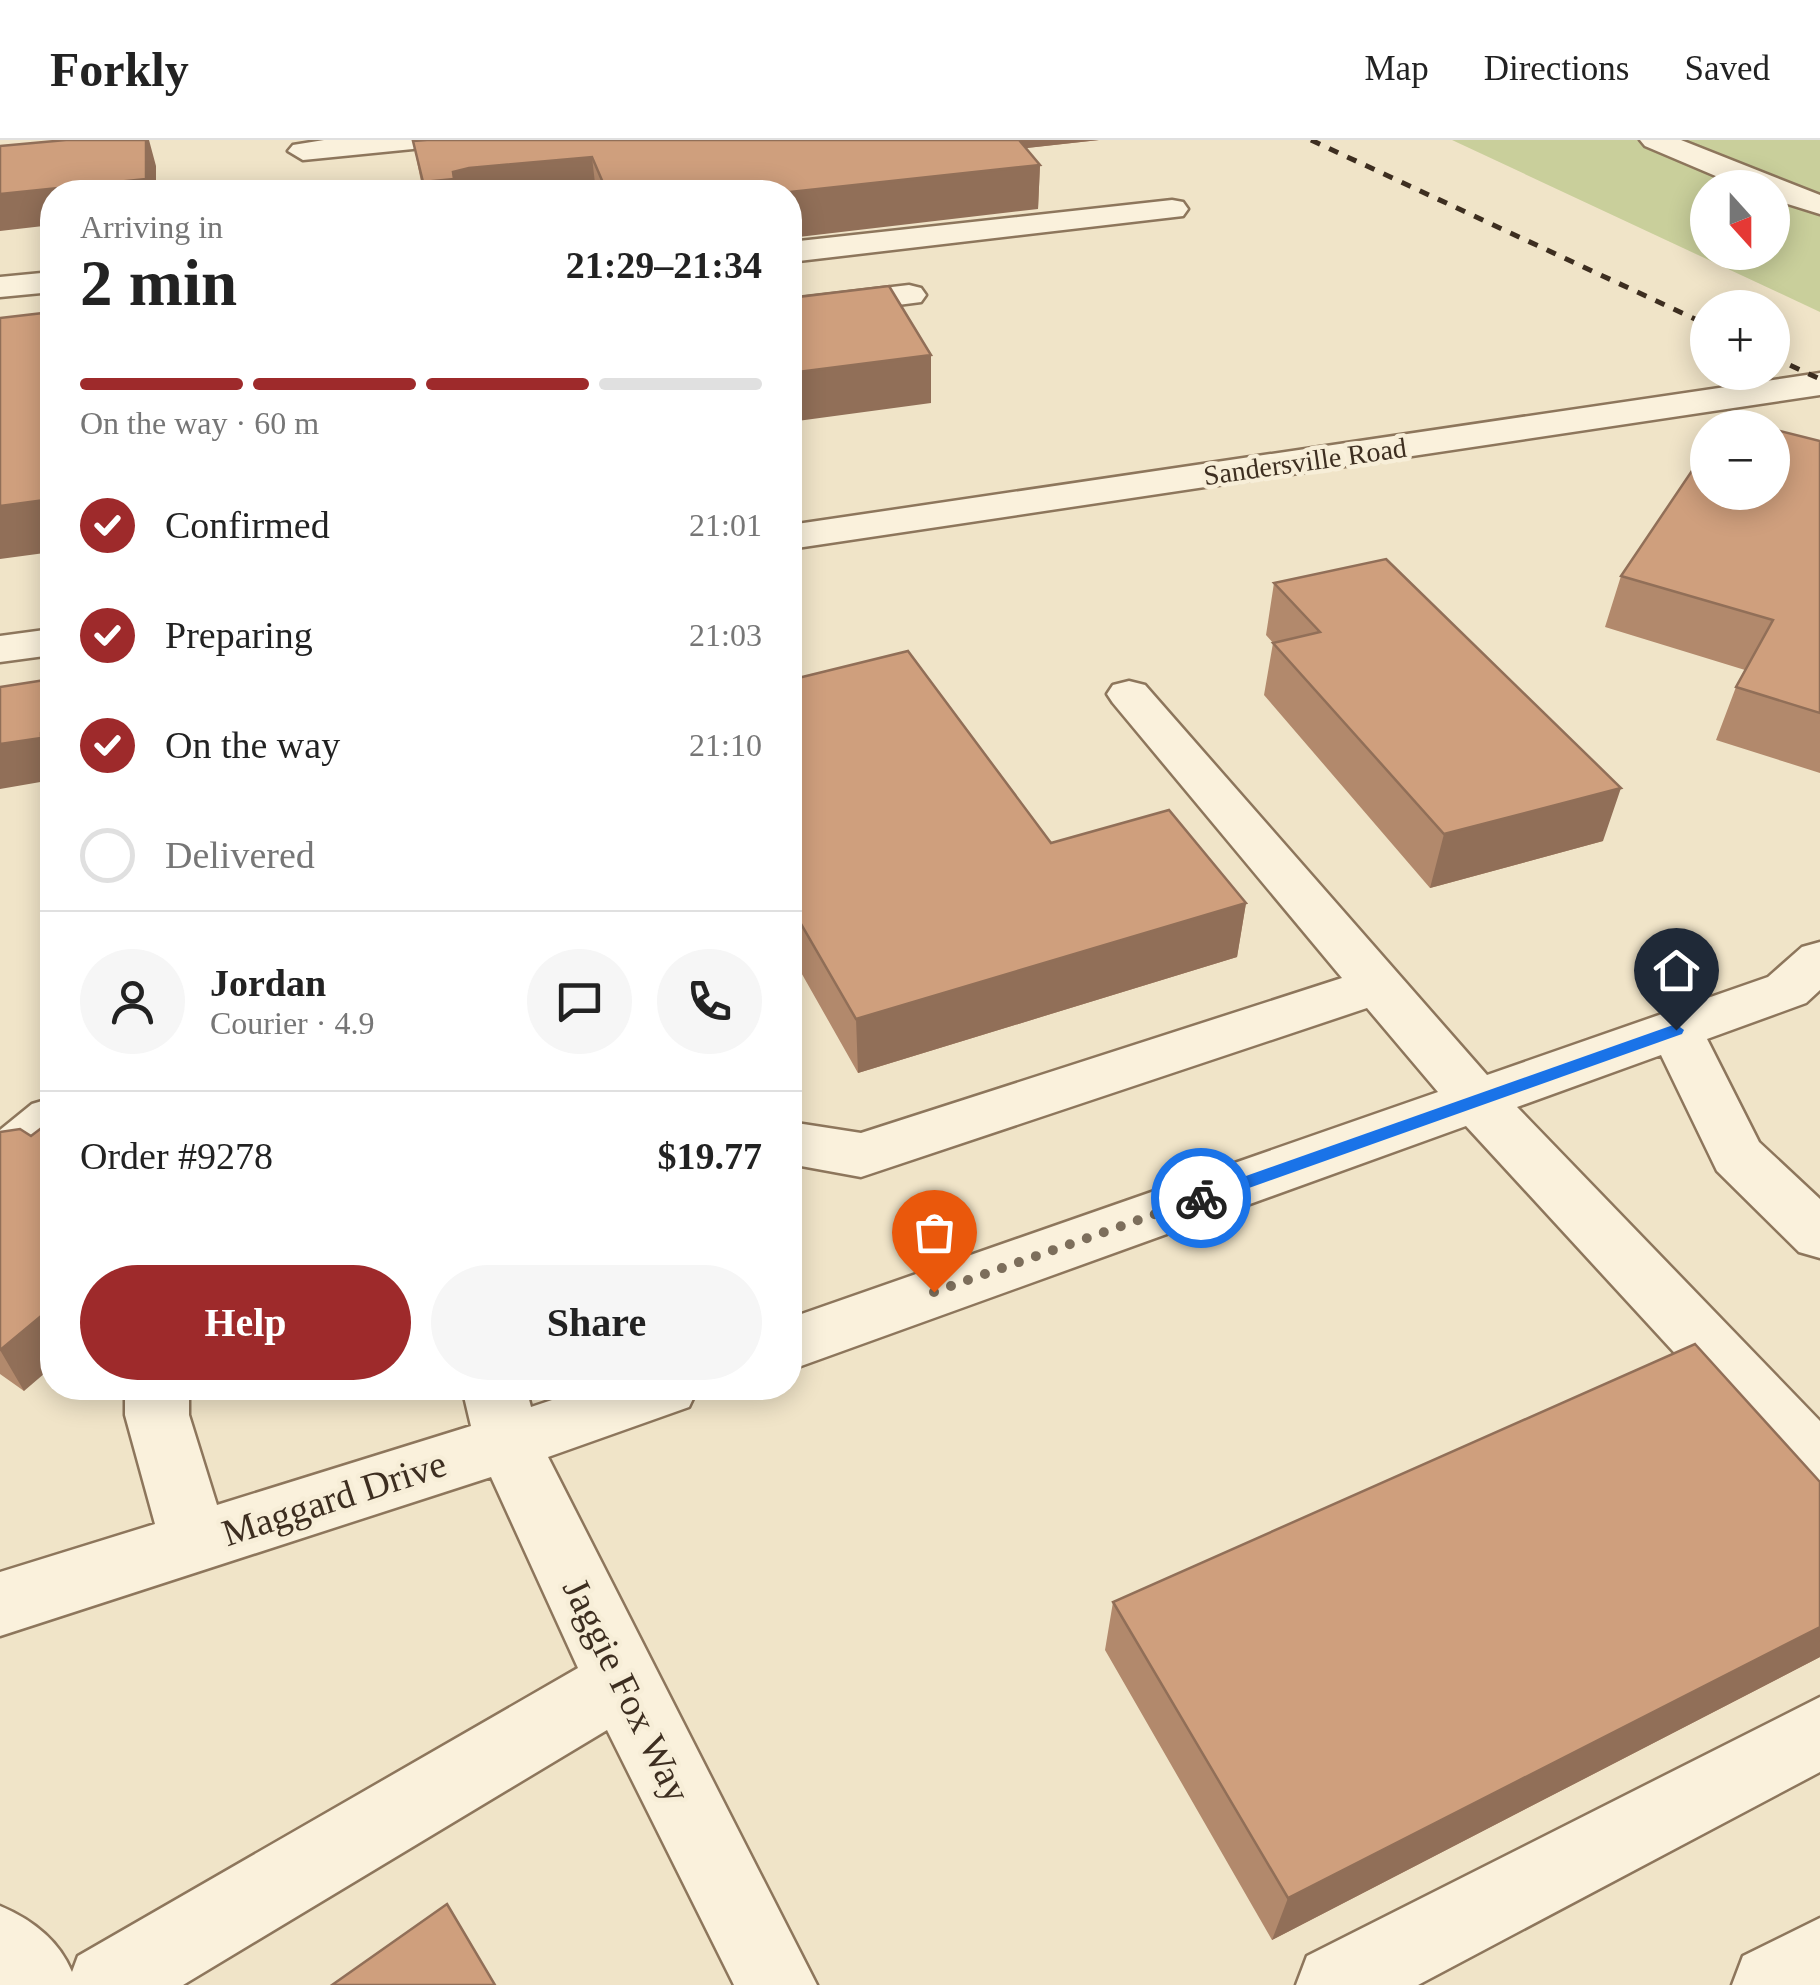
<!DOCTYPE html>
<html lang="en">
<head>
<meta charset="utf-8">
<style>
  body { margin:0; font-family:"Times New Roman",serif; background:#f6f6f6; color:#222; height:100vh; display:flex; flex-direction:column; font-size:38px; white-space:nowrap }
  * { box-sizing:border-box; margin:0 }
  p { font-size:32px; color:#767676 }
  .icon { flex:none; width:55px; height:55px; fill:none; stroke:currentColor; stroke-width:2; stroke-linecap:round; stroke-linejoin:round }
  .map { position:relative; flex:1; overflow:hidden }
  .side { position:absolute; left:40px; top:40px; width:762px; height:1220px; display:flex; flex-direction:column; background:#fff; border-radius:40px; box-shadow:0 5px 25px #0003 }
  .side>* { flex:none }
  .needle { width:65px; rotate:159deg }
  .controls { position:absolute; left:1690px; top:30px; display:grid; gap:20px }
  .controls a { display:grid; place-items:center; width:100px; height:100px; border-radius:50%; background:#fff; box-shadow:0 5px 25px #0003; font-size:50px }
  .pin { position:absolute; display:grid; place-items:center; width:85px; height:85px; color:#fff; margin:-102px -42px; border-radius:50% 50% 50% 0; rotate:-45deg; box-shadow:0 0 10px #0007 }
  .pin .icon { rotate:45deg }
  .courier { position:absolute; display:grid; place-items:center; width:100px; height:100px; margin:-50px; border:8px solid #1a73e8; border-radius:50%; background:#fff; color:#222; box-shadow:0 2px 12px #0007 }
  .head em { font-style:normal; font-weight:600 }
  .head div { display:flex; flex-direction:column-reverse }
  .head { display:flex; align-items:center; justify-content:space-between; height:170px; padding:0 40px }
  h1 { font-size:65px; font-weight:600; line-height:75px }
  .bar { display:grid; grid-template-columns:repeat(4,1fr); gap:15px 10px; align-content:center; height:120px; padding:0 40px }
  .bar i { height:12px; border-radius:8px; background:#e0e0e0 }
  .bar .active { background:#9e2a2b }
  .bar p { grid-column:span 4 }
  .line { display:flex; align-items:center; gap:25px; padding:0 40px; border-top:2px solid #e0e0e0 }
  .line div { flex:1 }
  .round { display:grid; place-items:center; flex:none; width:105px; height:105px; border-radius:52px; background:#f6f6f6 }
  ol { padding:0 40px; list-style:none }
  li { display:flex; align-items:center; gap:30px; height:110px }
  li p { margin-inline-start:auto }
  li .icon { padding:10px; border-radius:50%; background:#9e2a2b; color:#fff; stroke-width:4 }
  li:last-child { color:#767676 }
  li i { width:55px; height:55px; border:5px solid #e0e0e0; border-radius:50% }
  .cta { display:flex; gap:20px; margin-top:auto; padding:20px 40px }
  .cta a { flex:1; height:115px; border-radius:60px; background:#9e2a2b; color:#fff; font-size:40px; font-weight:600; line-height:115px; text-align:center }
  .cta a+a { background:#f6f6f6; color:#222 }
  header { display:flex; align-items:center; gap:60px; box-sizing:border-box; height:140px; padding:0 50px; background:#fff; border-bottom:2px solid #e0e0e0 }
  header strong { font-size:48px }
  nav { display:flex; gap:55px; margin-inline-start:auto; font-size:35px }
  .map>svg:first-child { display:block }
  .green { fill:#c9cf9b; fill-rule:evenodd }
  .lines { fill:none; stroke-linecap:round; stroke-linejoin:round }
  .minor-casing { stroke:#8d765c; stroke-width:5 }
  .minor { fill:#faf1dc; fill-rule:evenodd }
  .rail { stroke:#3d2e20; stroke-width:5; stroke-dasharray:10 10; stroke-linecap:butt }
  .wall { fill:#b2896c }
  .shaded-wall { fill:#916f58 }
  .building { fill:#cf9f7d; stroke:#916f58; stroke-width:2.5 }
  .route { fill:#1a73e8 }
  .done { stroke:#7c6e5b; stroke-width:10; stroke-dasharray:0 18 }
  .labels { text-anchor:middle; stroke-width:9; stroke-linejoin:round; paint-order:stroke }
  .far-street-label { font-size:28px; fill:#3d2e20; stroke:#f7eed8 }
  .near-street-label { font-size:38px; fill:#3d2e20; stroke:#f7eed8 }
</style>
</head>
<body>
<header>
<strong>Forkly</strong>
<nav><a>Map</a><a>Directions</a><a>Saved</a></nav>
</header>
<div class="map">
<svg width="1820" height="1845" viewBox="0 0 1820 1845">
  <rect width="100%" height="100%" fill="#f0e4c8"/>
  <path class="green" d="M1452,0H1820V172ZM1708,48H1772V112H1708Z"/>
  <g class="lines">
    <defs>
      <path id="minor" d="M324,0H428L413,9L303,20L288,11L293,5Z
        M1640,0H1681L1820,55V74L1772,59V48H1744L1645,6Z
        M1172,60L1183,62L1188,69L1183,76L790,122V102Z
        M52,132V152L0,157V137Z
        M909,145L921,148L926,155L921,162L790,179V159Z
        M1820,233V255L790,409V385Z
        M52,489V515L0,522V496Z
        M1129,541L1145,545L1487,935L1768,837L1802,807L1820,802V850L1806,863L1707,899L1759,1002L1820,1059V1118L1799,1112L1717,1031L1661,915L1517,967L1820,1281V1355L1797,1346L1466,986L790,1230V1178L1438,952L1367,868L861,1037L790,1024V982L861,993L1342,838L1113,563L1107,554L1113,545Z
        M52,958V1010L20,1037L0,1044V990L32,964Z
        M125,1248H189V1275L217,1365L471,1286L462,1248H526L531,1267L588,1248H698L689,1267L548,1317L817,1845H734L607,1590L183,1845H0V1766C31,1779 59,1800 72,1832L78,1816L578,1528L491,1337L0,1496V1432L155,1384L125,1275Z
        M1820,1557V1632L1418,1845H1296L1307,1816Z
        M1820,1778V1845H1732L1743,1816Z"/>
    </defs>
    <use href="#minor" class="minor-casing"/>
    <use href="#minor" class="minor"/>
    <path class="rail" d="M1311,0L1708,185
      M1772,217L1820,239"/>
  </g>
  <path class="wall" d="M427,0H1099L1026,8L1040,25L1038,69L790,52H423L413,1Z
    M1820,301V633L1716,600L1736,547L1745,530L1605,487L1621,436Z
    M1274,443L1603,701L1430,748L1264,555L1273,503L1266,495Z
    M790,540L1051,703L1246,763L1237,817L858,933L790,813Z
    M0,992L31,996L24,1251L0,1234Z
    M1820,1342V1517L1272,1800L1105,1510L1113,1462Z"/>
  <path class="shaded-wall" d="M146,0H149L156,26V52H52V85L0,91V54Z
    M993,0H1099L992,12Z
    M592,17L596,52H425L423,42L469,28Z
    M1040,25L1038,69L790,98V52Z
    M931,215V263L790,282V233Z
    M52,359V412L0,419V366Z
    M45,540L52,557V544V640L0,649V604L45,545Z
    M1621,648L1603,701L1430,748L1444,694Z
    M1246,763L1237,817L858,933L856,879Z
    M52,1167V1227L24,1251L0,1210Z
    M1820,1487V1517L1272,1800L1288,1758Z"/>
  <path class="building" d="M66,0H146V39L0,54V6Z
    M427,0H1019L1040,25L790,52H607L592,17L469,28L453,32L454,39L423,42L413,1Z
    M889,146L931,215L790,233V158Z
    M52,172V359L0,366V178Z
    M1728,277L1767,288H1721Z
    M1772,289L1820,301V573L1736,547L1773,480L1621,436L1708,307V352H1772Z
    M1386,419L1621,648L1444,694L1273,503L1320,492L1274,443Z
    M908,511L1051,703L1169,670L1246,763L856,879L790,765V540Z
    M45,540V545L52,544L50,591L41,593V598L0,604V547Z
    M52,980V1167L0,1210V992L20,989L31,996Z
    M1695,1204L1820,1342V1487L1288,1758L1113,1462Z
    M447,1764L495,1845H332Z"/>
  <path class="route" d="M1676,884L1684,890L1682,894L1207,1063H1195L1192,1058L1195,1054Z"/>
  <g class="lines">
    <path class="done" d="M934,1152L1201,1058"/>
  </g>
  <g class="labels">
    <g class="far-street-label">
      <text transform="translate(1305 321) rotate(-8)" y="10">Sandersville Road</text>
    </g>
    <g class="near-street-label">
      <text transform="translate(334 1358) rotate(-18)" y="13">Maggard Drive</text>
      <text transform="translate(627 1550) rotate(64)" y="13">Jaggie Fox Way</text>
    </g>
  </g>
</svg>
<div class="controls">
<a><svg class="needle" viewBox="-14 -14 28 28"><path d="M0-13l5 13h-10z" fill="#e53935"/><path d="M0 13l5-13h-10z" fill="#767676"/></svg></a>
<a>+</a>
<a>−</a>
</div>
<div class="pin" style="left:934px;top:1152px;background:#ea580c"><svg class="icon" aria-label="bag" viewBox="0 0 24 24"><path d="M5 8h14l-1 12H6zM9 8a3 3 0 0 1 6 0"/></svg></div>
<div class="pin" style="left:1676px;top:890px;background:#1f2937"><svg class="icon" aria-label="home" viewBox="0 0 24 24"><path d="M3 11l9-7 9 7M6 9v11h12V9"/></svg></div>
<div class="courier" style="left:1201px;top:1058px"><svg class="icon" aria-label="bike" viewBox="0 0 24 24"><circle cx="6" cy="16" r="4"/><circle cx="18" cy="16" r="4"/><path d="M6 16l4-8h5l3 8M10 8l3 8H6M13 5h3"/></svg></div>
<section class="side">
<div class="head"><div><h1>2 min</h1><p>Arriving in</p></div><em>21:29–21:34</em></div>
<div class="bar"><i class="active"></i><i class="active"></i><i class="active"></i><i></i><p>On the way · 60 m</p></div>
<ol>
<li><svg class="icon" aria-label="check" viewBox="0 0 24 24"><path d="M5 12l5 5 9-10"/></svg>Confirmed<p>21:01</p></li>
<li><svg class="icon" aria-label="check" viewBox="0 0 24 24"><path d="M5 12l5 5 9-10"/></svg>Preparing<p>21:03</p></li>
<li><svg class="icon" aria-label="check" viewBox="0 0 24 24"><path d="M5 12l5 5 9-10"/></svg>On the way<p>21:10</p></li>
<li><i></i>Delivered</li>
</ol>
<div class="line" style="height:180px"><a class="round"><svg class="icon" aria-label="person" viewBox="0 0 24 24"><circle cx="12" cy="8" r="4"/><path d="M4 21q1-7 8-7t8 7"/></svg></a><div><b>Jordan</b><p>Courier · 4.9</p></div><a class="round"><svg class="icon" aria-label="chat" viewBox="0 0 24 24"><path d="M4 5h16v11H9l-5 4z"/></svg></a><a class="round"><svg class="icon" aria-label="phone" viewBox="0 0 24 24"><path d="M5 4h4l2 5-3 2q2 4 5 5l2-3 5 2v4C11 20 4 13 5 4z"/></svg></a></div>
<div class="line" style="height:130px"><div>Order #9278</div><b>$19.77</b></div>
<div class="cta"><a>Help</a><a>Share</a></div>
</section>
</div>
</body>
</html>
